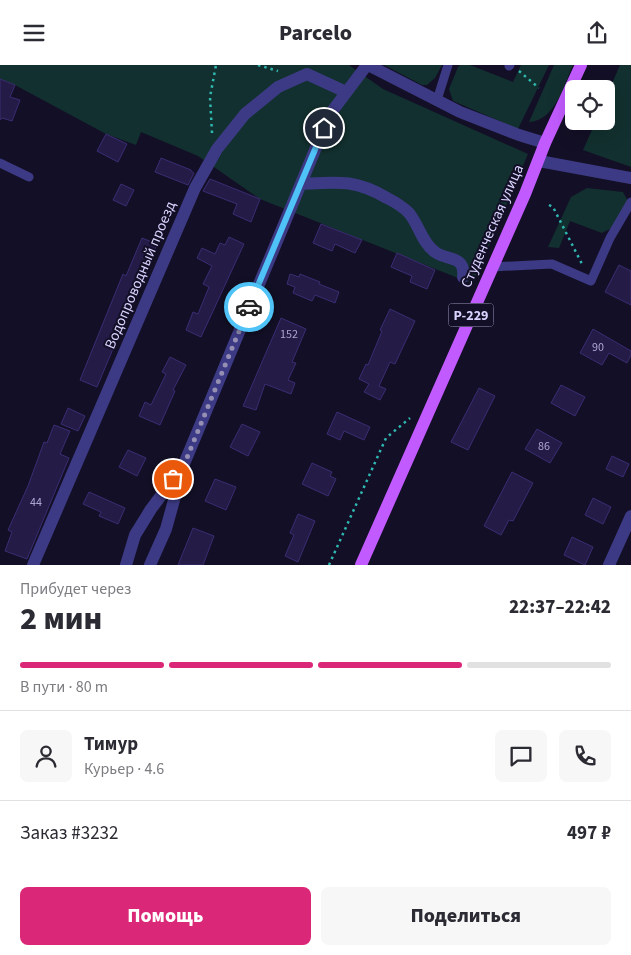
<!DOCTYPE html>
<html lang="ru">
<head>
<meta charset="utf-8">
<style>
  body { margin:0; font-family:"Source Sans 3",sans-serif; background:#f7f7f7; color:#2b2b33; height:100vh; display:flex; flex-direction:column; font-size:19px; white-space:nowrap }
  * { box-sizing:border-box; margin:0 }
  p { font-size:16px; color:#7c7c81 }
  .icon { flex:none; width:28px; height:28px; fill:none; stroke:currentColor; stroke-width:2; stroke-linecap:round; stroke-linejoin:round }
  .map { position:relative; height:500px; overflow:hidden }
  .sheet { display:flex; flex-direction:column; background:#fff; flex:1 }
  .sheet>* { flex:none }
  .tools { position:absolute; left:565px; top:15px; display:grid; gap:10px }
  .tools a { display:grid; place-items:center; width:50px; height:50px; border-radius:8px; background:#fff; box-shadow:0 5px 20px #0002; font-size:25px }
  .pin { position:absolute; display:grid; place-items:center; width:42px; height:42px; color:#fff; margin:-21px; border:2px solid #fff; border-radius:50%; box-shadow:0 1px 5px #0007 }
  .courier { position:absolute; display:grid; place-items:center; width:50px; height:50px; margin:-25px; border:4px solid #4fc3f7; border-radius:50%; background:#fff; color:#222; box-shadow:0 1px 6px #0007 }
  .head em { font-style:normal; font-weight:800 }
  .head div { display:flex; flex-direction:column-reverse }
  .head { display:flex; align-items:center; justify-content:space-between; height:85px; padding:0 20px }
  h1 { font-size:32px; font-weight:800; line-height:38px }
  .bar { display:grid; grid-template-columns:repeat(4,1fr); gap:8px 5px; align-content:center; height:60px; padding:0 20px }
  .bar i { height:6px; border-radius:4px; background:#e1e1e2 }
  .bar .current { background:#db2777 }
  .bar p { grid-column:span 4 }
  .line { display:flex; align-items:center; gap:12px; padding:0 20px; border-top:1px solid #e1e1e2 }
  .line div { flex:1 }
  .round { display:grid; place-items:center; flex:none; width:52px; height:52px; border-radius:8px; background:#f7f7f7 }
  .primary-button { display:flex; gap:10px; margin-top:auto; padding:10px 20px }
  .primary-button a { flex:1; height:58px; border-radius:8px; background:#db2777; color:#fff; font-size:20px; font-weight:800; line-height:58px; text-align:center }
  .primary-button a+a { background:#f7f7f7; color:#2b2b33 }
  header { display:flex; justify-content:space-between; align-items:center; height:65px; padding:0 20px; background:#fff; font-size:22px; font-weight:800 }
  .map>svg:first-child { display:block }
  .green { fill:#12302f }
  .building { fill:#241b47; stroke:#3b2d73 }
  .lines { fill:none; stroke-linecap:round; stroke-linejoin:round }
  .path { stroke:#2fb8b0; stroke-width:2.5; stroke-dasharray:2.5 4; stroke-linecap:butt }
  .service { stroke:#3d3a85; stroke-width:9 }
  .minor { stroke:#3d3a85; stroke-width:12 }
  .tertiary { stroke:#3d3a85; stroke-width:12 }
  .primary { stroke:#c25bff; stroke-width:12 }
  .done { stroke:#948fb3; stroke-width:5; stroke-dasharray:0 9 }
  .route { stroke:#4fc3f7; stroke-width:6 }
  .labels { text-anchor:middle; stroke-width:4; stroke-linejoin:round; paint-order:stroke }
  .number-label { font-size:12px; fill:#aca6d1 }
  .shield { fill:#130f26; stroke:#9e99be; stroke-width:1 }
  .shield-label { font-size:14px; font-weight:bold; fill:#d9d4ff }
  .street-label { font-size:15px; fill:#d9d4ff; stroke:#130f26 }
</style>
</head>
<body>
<header><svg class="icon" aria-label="menu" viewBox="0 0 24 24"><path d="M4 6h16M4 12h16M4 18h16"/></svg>Parcelo<svg class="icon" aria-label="share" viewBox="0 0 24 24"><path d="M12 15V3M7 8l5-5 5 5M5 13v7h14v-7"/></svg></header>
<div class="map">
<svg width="631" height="500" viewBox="0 0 631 500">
  <rect width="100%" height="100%" fill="#130f26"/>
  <path class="green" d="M0,0H349L383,24L528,89L473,219L260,134L198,91L141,67L136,80L106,69L15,20L0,14Z
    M384,0H442L435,13L427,20H422Z
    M460,0H470L513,17L521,0H549L518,64L453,36L449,24L458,2Z
    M554,0H573C564,20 555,56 529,57Z
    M620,0H631V102L583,85L596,56H606V32Z
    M587,123L623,127L628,136L614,162L602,168L570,156L559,183L548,182L571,132Z"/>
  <path class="building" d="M0,14L15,20L10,32L20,35L12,56L2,53L0,55Z
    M106,69L127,79L118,97L97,86Z
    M161,93L191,105V106L194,108L188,120L155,107Z
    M210,114L260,134L251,157L233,149L237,139L203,126Z
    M121,119L134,125L126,141L113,135Z
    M321,159L362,175L355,188L335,179L332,186L313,178Z
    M229,172L244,179L201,272L186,265L193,247L198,249L209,222L203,219L212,201L197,193L202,183L215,189L220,178L225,180Z
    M142,173L157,179L97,322L80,315L123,209L126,211Z
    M397,188L435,205L427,224L410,217L412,211L391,202Z
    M619,200L631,206V240L605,227Z
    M290,209L299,212L300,209L320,217L319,219L339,227L335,238L315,230L312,236L293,228L295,222L287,219Z
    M390,244L415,256L395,299L390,297L379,321L386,324L380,335L364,327L369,319L359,314L366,299L368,300L382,266L380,265Z
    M281,253L306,264L292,297L296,298L288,315L295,318L291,329L265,319L256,345L243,341Z
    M593,264L631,286V290L627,298L609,288L602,300L580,288Z
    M170,292L186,300L173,325L175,326L160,360L139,351L145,337L151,340L166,309L162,307Z
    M561,320L585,332L575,351L551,338Z
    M479,323L495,331L468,385L451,377Z
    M68,343L85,351L78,366L61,359Z
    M337,347L370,362L364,375L344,366L340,375L327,369Z
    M242,359L260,367L248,391L230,382Z
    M54,360L70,366L60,389L69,393L27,494L5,486L12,467L8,465L28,421L44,377L47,378Z
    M537,364L562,378L550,398L525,384Z
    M128,385L146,393L137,411L119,402Z
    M612,391L629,399L623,412L606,404Z
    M312,398L332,407L330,411L336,414L328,431L302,419Z
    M512,407L533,418L513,456L509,455L501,470L484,461Z
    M215,414L236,422L226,445L205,436Z
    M89,427L125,443L118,459L99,451L101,447L83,439Z
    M593,433L611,442L603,459L585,450Z
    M298,449L315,456L298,497L285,491L294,470L290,468Z
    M193,463L214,471L203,500H178Z
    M572,472L593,482L585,500L564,490Z"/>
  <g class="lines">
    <path class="path" d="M258,0L278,6
      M519,6L539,23
      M212,68L210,32L216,0
      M549,140L553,142L582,199
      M329,500L386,373L410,353"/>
    <path class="service" d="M509,1L510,0
      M437,35L448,0
      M0,98L29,112
      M492,202L552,199L591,216L610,173L631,137"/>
    <path class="minor" d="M539,96L631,113
      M301,119C337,117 355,114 387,133C395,137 403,142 409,148C419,160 422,178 435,187C447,196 466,190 463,212
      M33,500L195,123L217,84L245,49L278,22L307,9L346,27
      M126,500L135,470L151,444L178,408
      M150,500L166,464L184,399L330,49L367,0
      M609,500L631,451"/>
    <path class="tertiary" d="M368,0L460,47L519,70L545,78"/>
    <path class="primary" d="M361,500L525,129L545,78L581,0"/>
  </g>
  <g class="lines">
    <path class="done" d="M173,414L184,400L249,242"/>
    <path class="route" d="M249,242L324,63"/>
  </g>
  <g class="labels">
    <g class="number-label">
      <text x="289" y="273">152</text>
      <text x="598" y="286">90</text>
      <text x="544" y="385">86</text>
      <text x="36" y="441">44</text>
    </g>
    <rect class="shield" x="448.5" y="238.5" width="45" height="23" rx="4"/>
    <g class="shield-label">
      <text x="471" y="255">Р-229</text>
    </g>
    <g class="street-label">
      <text transform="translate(492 161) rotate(-66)" y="5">Студенческая улица</text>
      <text transform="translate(140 210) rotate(-67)" y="5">Водопроводный проезд</text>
    </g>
  </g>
</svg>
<div class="tools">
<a><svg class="icon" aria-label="locate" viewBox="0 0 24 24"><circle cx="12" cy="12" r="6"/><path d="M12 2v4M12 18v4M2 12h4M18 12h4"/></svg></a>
</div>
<div class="pin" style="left:173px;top:414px;background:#ea580c"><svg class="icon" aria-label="bag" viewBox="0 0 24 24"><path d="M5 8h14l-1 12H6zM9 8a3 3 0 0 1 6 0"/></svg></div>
<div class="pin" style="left:324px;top:63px;background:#1f2937"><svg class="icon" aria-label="home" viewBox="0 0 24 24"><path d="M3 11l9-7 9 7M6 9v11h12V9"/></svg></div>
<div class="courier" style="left:249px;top:242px"><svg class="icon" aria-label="car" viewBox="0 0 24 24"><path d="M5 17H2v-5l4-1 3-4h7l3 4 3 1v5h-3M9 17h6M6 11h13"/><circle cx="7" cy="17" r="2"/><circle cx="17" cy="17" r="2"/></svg></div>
</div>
<section class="sheet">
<div class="head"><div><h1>2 мин</h1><p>Прибудет через</p></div><em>22:37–22:42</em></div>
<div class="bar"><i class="current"></i><i class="current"></i><i class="current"></i><i></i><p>В пути · 80 m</p></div>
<div class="line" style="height:90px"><a class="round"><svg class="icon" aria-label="person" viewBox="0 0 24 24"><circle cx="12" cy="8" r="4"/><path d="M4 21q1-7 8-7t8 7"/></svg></a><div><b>Тимур</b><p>Курьер · 4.6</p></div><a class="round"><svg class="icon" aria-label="chat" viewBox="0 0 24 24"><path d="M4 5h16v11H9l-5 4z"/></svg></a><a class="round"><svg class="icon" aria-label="phone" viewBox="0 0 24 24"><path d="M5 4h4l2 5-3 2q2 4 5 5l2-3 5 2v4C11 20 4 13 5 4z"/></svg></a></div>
<div class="line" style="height:65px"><div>Заказ #3232</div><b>497 ₽</b></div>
<div class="primary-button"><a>Помощь</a><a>Поделиться</a></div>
</section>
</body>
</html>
